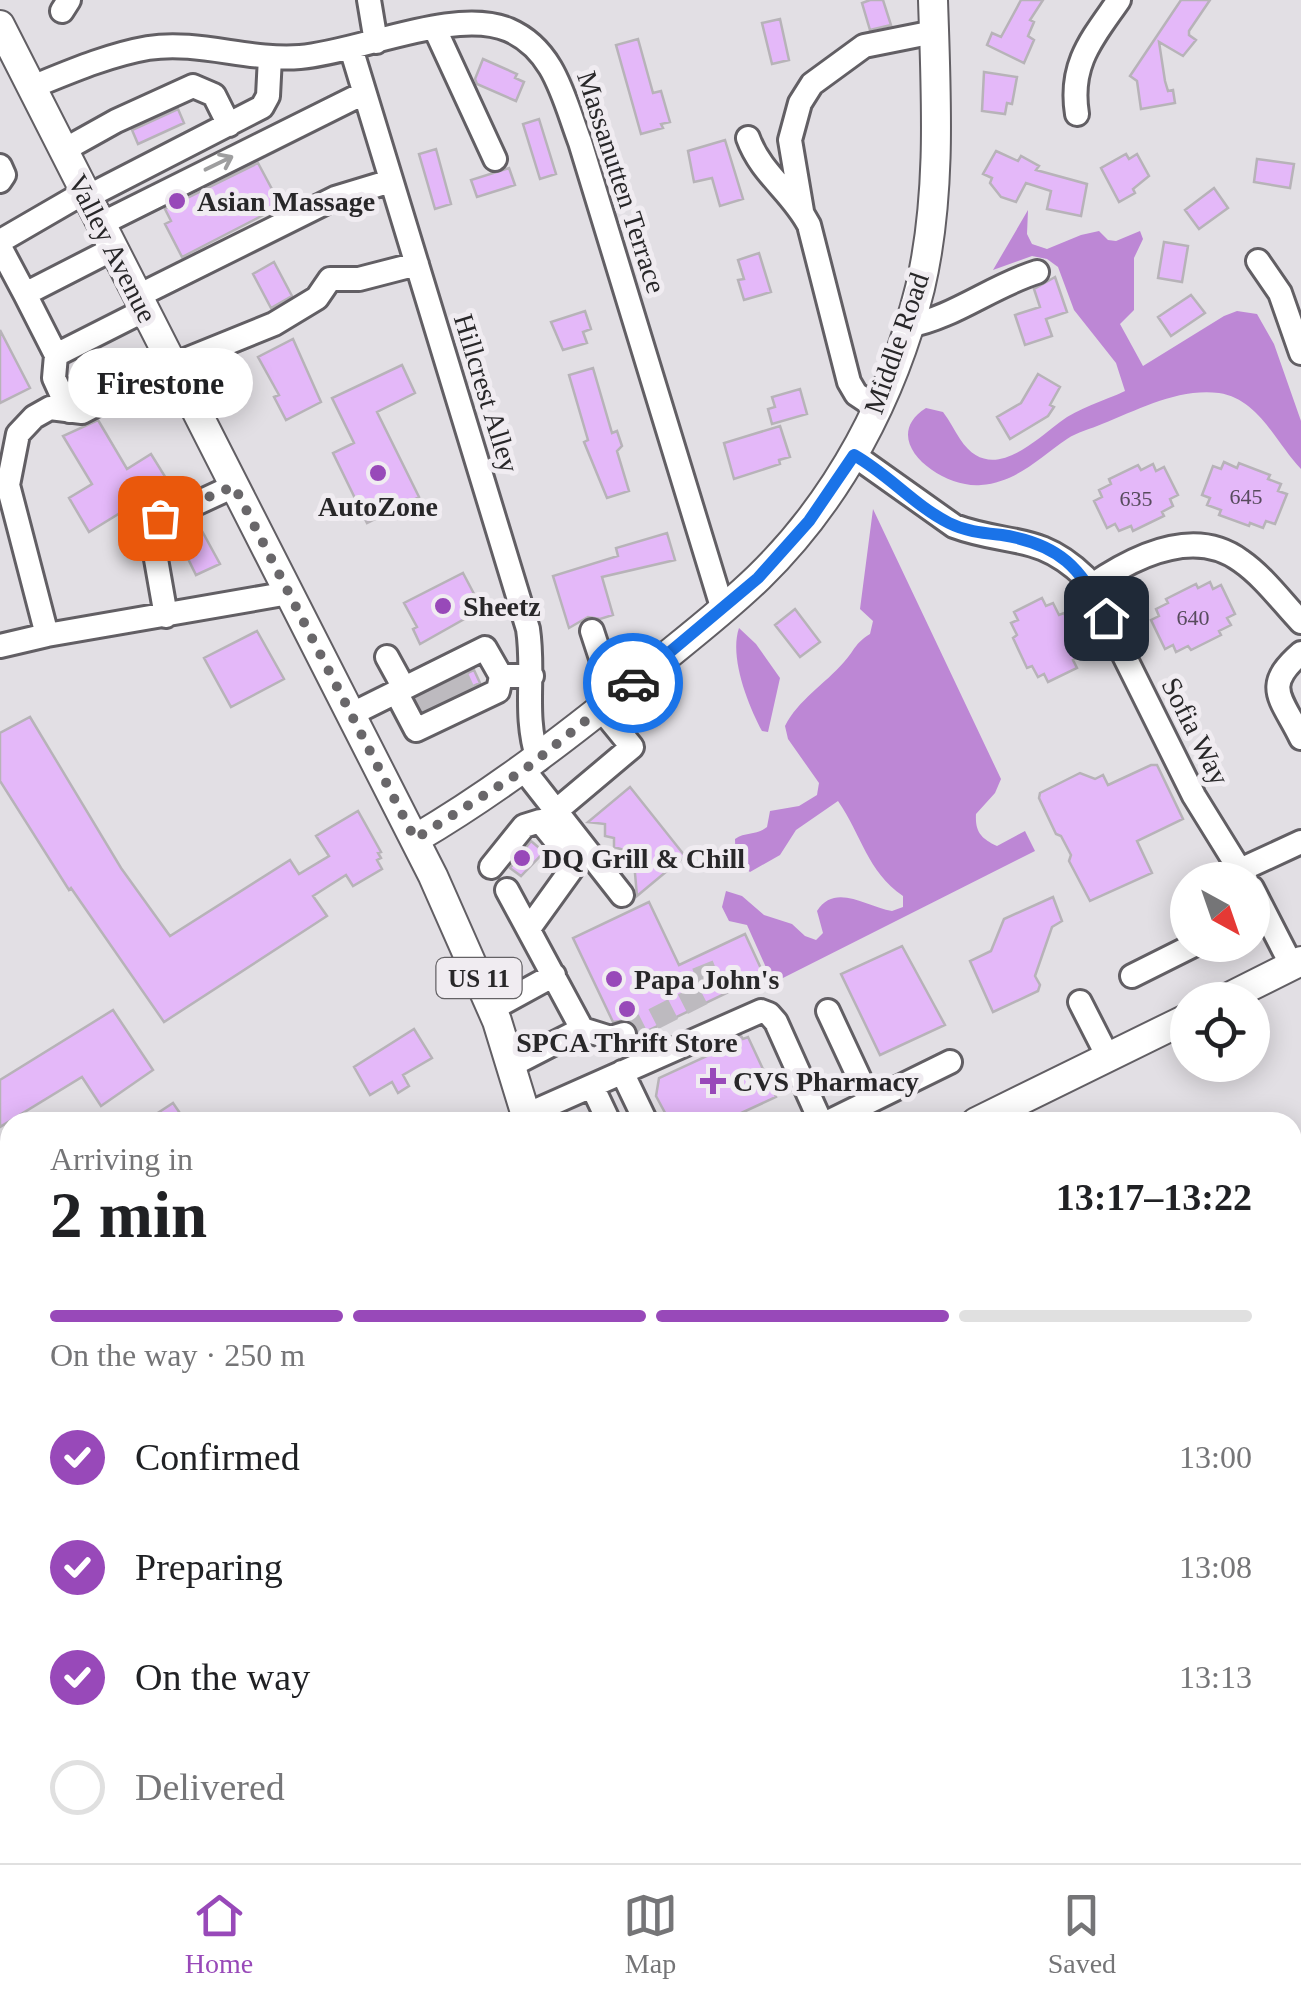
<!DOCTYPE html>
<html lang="en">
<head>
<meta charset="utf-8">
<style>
  body { margin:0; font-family:Georgia,serif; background:#f6f6f6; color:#202124; height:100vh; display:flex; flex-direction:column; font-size:38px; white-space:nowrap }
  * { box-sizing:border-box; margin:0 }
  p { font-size:32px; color:#757577 }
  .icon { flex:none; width:55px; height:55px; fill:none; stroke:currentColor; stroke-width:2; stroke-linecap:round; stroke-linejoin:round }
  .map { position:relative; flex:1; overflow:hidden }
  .sheet { position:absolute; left:0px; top:1112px; width:1302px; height:752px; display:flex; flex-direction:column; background:#fff; border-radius:30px 30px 0 0; box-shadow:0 5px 25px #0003 }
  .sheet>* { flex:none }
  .needle { width:65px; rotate:140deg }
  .buttons { position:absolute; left:1170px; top:862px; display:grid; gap:20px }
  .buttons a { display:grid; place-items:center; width:100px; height:100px; border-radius:50%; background:#fff; box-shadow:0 5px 25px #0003; font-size:50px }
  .pin { position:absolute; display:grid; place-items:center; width:85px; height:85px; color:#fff; margin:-42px; border-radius:20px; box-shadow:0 5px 15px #0006 }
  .courier { position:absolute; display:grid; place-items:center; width:100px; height:100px; margin:-50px; border:8px solid #1a73e8; border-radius:50%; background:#fff; color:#222; box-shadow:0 2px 12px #0007 }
  .bubble { position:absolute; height:70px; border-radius:35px; background:#fff; box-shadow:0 5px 25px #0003; font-size:32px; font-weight:700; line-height:70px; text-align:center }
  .headline em { font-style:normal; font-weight:700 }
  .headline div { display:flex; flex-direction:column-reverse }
  .headline { display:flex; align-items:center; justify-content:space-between; height:170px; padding:0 50px }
  h1 { font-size:65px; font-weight:700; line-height:75px }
  .bar { display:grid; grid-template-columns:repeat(4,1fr); gap:15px 10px; align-content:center; height:120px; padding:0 50px }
  .bar i { height:12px; border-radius:8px; background:#e0e0e0 }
  .bar .active { background:#9849b9 }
  .bar p { grid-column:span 4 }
  ol { padding:0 50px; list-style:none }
  li { display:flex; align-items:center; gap:30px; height:110px }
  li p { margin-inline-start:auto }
  li .icon { padding:10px; border-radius:50%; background:#9849b9; color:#fff; stroke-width:4 }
  li:last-child { color:#757577 }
  li i { width:55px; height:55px; border:5px solid #e0e0e0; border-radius:50% }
  .tab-bar { display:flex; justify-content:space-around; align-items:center; height:140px; border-top:2px solid #e0e0e0; background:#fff; font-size:28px; color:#757577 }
  .tab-bar a { display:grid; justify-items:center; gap:5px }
  .tab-bar .active { color:#9849b9 }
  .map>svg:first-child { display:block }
  .forest { fill:#bd87d5 }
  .building { fill:#e4b8f9; stroke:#b7b3b8; stroke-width:2.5 }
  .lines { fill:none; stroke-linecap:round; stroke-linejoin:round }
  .minor-tunnel { stroke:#bdbabf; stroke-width:22; stroke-dasharray:22 11; stroke-linecap:butt }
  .minor-casing { stroke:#625f64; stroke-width:28 }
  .major-casing { stroke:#625f64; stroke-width:32 }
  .minor { stroke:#fff; stroke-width:22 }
  .major { stroke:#fff; stroke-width:28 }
  .oneway { stroke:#9e9e9f }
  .done { stroke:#69676a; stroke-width:10; stroke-dasharray:0 18 }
  .route { stroke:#1a73e8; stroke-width:12 }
  .poi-dot { fill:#9849b9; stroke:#f0ecf1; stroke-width:4 }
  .labels { text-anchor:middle; stroke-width:10; stroke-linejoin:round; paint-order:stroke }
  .number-label { font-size:22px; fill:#574b5d }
  .shield { fill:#f0ecf1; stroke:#646265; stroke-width:2.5 }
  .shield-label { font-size:25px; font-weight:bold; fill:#282729 }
  .street-label { font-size:28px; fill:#282729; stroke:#f0ecf1 }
  .poi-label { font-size:28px; font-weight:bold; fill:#282729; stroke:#f0ecf1; text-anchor:start }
</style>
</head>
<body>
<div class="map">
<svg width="1301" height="1863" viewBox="0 0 1301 1863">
  <rect width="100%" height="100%" fill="#e2dfe4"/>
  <path class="forest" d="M1028,210L1027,234L1032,244L1047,249L1081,235L1099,231L1108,240L1116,241L1140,231L1143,239L1134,258V310L1120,324L1143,366L1224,316L1237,311L1257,314L1274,344L1301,421V469C1276,443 1259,399 1219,393C1178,388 1140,409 1102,424C1091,429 1077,432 1067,439C1039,458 1017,482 981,485C942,489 876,440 926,408L943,412C950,421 954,430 960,439C990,485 1032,443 1060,422C1078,408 1104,401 1125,391L1116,363L1074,310L1058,267L1047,259L1032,256L993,270Z
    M873,509L1001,779L995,793L976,814C975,832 981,838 997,846L1025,831L1035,851L773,983L747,925L729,921L722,907L726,891L742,896L764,915L792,924L805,936L816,940L823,933L817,911C835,882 867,907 892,911L903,907V896C867,871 862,836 838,801L796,830L780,855L750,872C738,864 735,853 735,839C746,831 756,836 767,827L770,811L799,806L817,795L819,783L788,739L785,726C798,700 825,684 844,662C855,650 854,644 870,634L873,621L860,609Z
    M739,628L756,644L780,678L768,732L762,731C748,705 729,657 739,628Z"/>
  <path class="building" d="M870,0H883L891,25L870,30L862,3Z
    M1021,0H1043L1030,20L1034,22L1028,36L1034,40L1024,63L987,45L992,33L1001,37Z
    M1181,0H1210L1189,31V35L1196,40L1183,56L1159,42L1165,81L1168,91L1173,90L1175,103L1141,109L1137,81L1130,76Z
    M780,19L789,60L772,64L762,23Z
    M638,39L653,93L661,91L670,122L661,124L663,128L641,134L616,45Z
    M483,59L517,74L515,78L524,82L516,101L477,84L475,79Z
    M984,72L1017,77L1012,104L1007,103L1005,114L982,111Z
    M178,109L184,123L138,144L132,130Z
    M539,119L556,174L540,179L523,124Z
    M725,140L743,199L720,206L712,178L694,182L688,151Z
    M436,149L451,204L435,209L419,154Z
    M996,151L1018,161L1021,156L1039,166L1036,170L1087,184L1081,216L1047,209L1051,191L1026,183L1016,202L1001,197L990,183L992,178L983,174Z
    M1126,154L1129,159L1137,154L1149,176L1133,189L1135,193L1119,202L1101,168Z
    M1257,159L1294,164L1290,188L1254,182Z
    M258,163L281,206L182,257L165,224L171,221L165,209Z
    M509,168L515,185L477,197L471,180Z
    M1214,188L1228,208L1199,229L1185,210Z
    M1164,242L1188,246L1182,282L1158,278Z
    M759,253L771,292L744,300L738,280L744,279L738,260Z
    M274,262L292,296L271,308L253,274Z
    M1055,277L1067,312L1046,319L1052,336L1025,345L1015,315L1040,307L1034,289Z
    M1191,295L1205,313L1171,336L1158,317Z
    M585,311L591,329L583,332L587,343L563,350L551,322Z
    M0,330L30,388L0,403Z
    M293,339L321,402L286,420L274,397L279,395L258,357Z
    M402,365L415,393L377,412L419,497L367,523L333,453L354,443L332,398Z
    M593,368L612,433L617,431L622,446L617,451L629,491L607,498L584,442L588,440L569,375Z
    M1038,374L1060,387L1050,405L1054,407L1048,416L1010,439L997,417L1021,403Z
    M800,389L807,414L772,424L768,409L775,407L772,397Z
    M98,420L127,469L151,454L169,483L89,532L69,498L92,484L63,436Z
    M780,426L790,457L779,460L780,464L734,479L724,443Z
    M1224,462L1237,468L1239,463L1270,475L1268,479L1281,484L1278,491L1287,494L1275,524L1266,521L1263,528L1250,523L1249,526L1219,515L1221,510L1207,505L1210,498L1202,495L1213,466L1221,469Z
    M1153,464L1156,471L1164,467L1178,495L1170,499L1173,506L1162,512L1164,516L1133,531L1131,526L1119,531L1115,524L1107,528L1094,501L1102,497L1099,490L1111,484L1109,479L1138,465L1141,470Z
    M196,520L220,564L196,575L174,530Z
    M667,533L675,560L602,577L613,615L600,619L588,617L569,628L553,576L618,556L616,548Z
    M463,573L482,609L420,644L413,629L417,627L404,603Z
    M1210,582L1213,589L1221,585L1235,614L1227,618L1231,625L1219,631L1221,635L1191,650L1188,646L1176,652L1173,645L1165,649L1151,620L1159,616L1156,609L1168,603L1166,599L1196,584L1198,588Z
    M1042,598L1046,606L1053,603L1059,615L1064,613L1078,643L1074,645L1079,657L1073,660L1077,668L1048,682L1044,674L1038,677L1032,666L1027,668L1013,638L1017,635L1011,623L1018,620L1014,612Z
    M795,609L820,642L800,657L775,625Z
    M257,631L284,679L231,707L204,658Z
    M474,670L480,683L423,710L416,699Z
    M30,717L121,868L170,936L290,860L299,874L329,856L316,836L358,811L381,852L378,853L381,858L377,860L382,869L353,886L346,875L313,896L327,916L164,1022L71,888L69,890L0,781V733Z
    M1151,765H1157L1183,819L1137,841L1152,873L1090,901L1069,861L1071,855L1061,836L1056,834L1039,798L1040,793L1080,773L1095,779L1103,775L1108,785Z
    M630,787L685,856L637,896L634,862L625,859L624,850L614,847V838L605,836V824L588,822Z
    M531,841L544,852L521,876L510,868Z
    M1053,897L1062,921L1052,927L1035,976L1040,985L1038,991L993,1012L970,961L991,951L1004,919Z
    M649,902L679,965L745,934L764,975L639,1035L635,1024L628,1020L613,1022L573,938Z
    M902,946L945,1025L880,1055L841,974Z
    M113,1010L153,1070L101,1106L82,1077L0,1127V1080Z
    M414,1029L432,1058L403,1075L409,1086L398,1093L392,1082L370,1095L354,1067Z
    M741,1036L743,1039L748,1037L776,1097L728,1119L730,1122H670L656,1096L659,1078L731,1045L729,1041Z
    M173,1103L186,1122H144Z"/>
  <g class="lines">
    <path class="minor-tunnel" d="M456,673L465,693
      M439,682L449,701
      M422,691L432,710
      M624,1034L705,993L709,981L699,956"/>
    <defs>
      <path id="minor" d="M369,0L376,42
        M62,11L69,0
        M435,29L495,159
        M351,48L528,629C535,676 523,713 538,760
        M32,87C69,72 108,55 148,48C198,40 249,61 300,57C360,52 455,7 509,30C555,50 564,100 580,142L723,610
        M1077,114C1069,64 1092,39 1119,0
        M748,138C761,174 792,192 809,225L849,382L856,394L877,408
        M64,150L116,121L193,86L214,95L229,125
        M0,166L4,175L0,181
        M87,197L262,107L268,96L270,57
        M802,211L790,140L800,103L812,84L864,46L934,32
        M101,224L364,93
        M0,245L4,239L85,192
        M0,247L25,294
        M1258,261L1280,293L1301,353
        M138,296L335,198L391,181
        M908,326C953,318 992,286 1037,272
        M56,355L145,310
        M69,411L54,378L56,355L25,294L113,249
        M854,455L954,526C1008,546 1038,532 1085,577L1194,796L1246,880
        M1091,586C1133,557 1194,526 1241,561C1264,577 1282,602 1301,622
        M166,616L150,525L234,486
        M592,631L614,698
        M47,635L8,485L18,434L34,417L50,408L82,412L173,365L274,324L317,298L330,279H359L417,264
        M0,646L47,635L289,593
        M1301,653C1262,687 1281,697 1301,738
        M387,657L404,688
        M396,692L416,730L498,691L501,676
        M352,714L485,648L501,676H532
        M524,770L622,895
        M556,811L632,747L601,709
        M491,867L524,826L540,821L575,864
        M1238,871L1301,842
        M1252,888L1292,966
        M507,890L582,1029L512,1065
        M530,927L584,852
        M1132,976L1194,945
        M1080,1002L1108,1057
        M492,1009L554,975
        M828,1011L870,1101
        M582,1029L611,1038L624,1034
        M622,1072L646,1122
        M592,1086L609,1122
        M526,1115L761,1011L769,1014L776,1022L819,1118
        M828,1122L950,1062
        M1292,1264L1301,1258
        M1292,1557L1301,1555
        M0,1774L5,1863
        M171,1855L174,1863
        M446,1855V1863
        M520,1863L521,1855
        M891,1863L898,1855
        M1189,1863L1196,1855"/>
      <path id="major" d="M0,25L433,876L497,1021L528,1122
        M415,839C495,792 565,738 637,680C678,646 721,614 759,577C839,499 893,396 920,288C942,195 936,94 933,0
        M1223,1000L1301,961
        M976,1122L1188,1018
        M0,1541L10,1535
        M575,1855V1863"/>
    </defs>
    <use href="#minor" class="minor-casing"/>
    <use href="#major" class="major-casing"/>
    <use href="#minor" class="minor"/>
    <use href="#major" class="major"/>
  </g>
  <defs><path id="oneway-shaft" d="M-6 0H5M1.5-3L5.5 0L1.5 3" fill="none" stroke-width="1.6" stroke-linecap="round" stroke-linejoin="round" transform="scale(2.5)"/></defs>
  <use class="oneway" href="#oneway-shaft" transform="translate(219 163) rotate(-26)"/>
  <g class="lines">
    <path class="done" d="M160,518L234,486L415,839L524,770L633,683"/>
    <path class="route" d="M633,683L758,578L809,521L854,455C888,474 915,506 949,523C967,532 983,533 1002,535C1059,544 1082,568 1106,618"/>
  </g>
  <g class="poi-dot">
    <circle cx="177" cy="201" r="10"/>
    <circle cx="378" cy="473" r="10"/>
    <circle cx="443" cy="606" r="10"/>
    <circle cx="522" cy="858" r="10"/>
    <circle cx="614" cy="979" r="10"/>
    <circle cx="627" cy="1009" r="10"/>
    <path d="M708 1066h10v10h10v10h-10v10h-10v-10h-10v-10h10z"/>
  </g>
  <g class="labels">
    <g class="number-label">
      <text x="1246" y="504">645</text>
      <text x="1136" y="506">635</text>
      <text x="1193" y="625">640</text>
    </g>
    <rect class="shield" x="436.5" y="958" width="85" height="40" rx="8"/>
    <g class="shield-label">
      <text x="479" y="987">US 11</text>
    </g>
    <g class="street-label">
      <text transform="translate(622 182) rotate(72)" y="10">Massanutten Terrace</text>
      <text transform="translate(113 248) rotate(63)" y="10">Valley Avenue</text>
      <text transform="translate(896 343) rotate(-71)" y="10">Middle Road</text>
      <text transform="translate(487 393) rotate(73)" y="10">Hillcrest Alley</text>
      <text transform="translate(1196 731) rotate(63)" y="10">Sofia Way</text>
    </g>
    <g class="poi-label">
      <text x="197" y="211">Asian Massage</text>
      <text x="378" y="516" text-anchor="middle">AutoZone</text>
      <text x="463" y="616">Sheetz</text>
      <text x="542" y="868">DQ Grill &amp; Chill</text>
      <text x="634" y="989">Papa John's</text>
      <text x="627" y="1052" text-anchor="middle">SPCA Thrift Store</text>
      <text x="733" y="1091">CVS Pharmacy</text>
    </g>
  </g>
</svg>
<div class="buttons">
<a><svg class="needle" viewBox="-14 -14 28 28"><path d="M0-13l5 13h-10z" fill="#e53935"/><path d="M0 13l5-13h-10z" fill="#757577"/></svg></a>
<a><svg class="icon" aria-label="locate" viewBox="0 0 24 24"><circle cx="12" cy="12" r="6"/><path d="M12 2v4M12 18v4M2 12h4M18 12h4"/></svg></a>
</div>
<div class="pin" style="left:160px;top:518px;background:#ea580c"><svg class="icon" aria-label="bag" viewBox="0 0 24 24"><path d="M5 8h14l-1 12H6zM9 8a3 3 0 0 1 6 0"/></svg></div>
<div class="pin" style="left:1106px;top:618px;background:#1f2937"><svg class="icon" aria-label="home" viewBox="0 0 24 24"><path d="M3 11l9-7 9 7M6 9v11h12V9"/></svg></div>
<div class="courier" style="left:633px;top:683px"><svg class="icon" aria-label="car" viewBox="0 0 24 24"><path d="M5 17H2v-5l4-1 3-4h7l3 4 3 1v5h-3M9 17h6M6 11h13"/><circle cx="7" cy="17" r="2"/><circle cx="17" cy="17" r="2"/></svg></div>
<div class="bubble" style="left:68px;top:348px;width:185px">Firestone</div>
<section class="sheet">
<div class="headline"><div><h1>2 min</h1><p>Arriving in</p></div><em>13:17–13:22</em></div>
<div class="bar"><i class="active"></i><i class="active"></i><i class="active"></i><i></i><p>On the way · 250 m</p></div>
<ol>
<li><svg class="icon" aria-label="check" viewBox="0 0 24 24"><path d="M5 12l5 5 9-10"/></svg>Confirmed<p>13:00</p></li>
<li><svg class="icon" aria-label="check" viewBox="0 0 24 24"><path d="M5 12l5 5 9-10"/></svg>Preparing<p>13:08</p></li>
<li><svg class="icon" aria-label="check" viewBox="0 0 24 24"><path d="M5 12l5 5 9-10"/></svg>On the way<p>13:13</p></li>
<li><i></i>Delivered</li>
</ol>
</section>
</div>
<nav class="tab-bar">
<a class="active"><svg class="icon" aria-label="home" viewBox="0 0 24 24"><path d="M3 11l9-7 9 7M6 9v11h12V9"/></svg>Home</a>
<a><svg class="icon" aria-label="map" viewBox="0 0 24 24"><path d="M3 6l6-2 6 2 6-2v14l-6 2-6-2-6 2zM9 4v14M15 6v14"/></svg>Map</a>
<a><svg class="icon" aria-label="saved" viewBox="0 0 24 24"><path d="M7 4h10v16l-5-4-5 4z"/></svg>Saved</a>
</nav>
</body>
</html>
